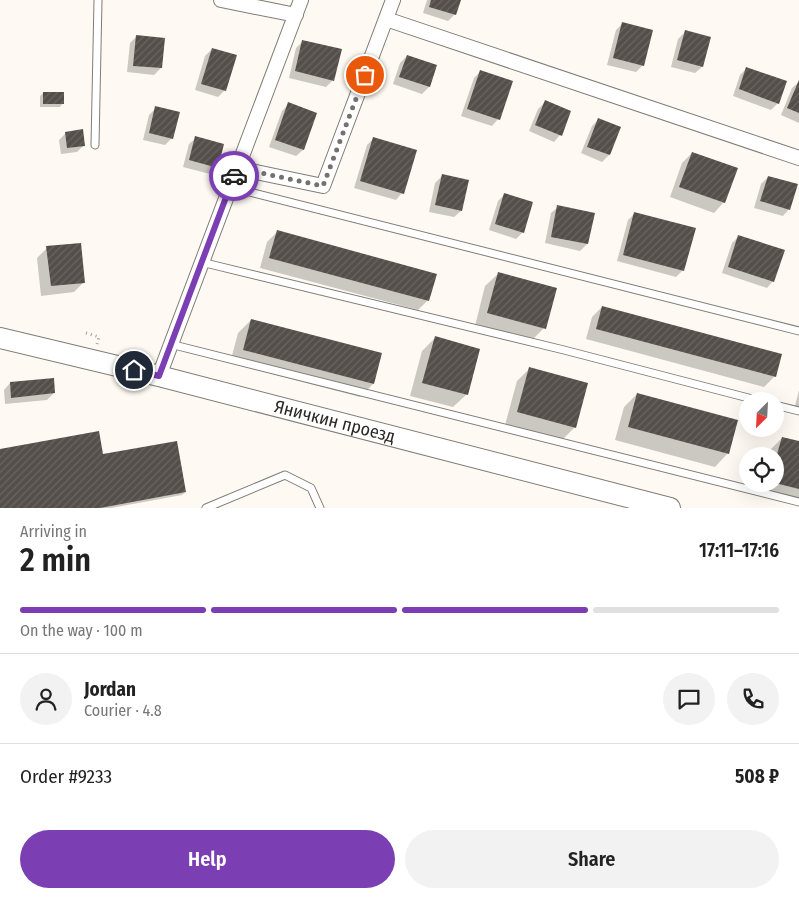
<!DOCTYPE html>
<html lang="en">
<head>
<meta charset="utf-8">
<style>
  body { margin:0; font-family:"Fira Sans Condensed",sans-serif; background:#f2f2f2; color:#222; height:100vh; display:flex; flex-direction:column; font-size:19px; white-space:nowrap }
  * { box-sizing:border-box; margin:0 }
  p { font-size:16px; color:#767676 }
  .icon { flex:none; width:28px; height:28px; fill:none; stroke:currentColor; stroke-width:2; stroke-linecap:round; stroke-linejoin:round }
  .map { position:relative; height:508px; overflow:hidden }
  .sheet { display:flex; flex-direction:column; background:#fff; flex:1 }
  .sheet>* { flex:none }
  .needle { width:32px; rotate:204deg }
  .buttons { position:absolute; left:739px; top:392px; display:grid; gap:10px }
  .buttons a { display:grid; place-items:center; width:45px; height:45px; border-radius:50%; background:#fff; box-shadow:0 5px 20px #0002; font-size:25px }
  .pin { position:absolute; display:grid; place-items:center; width:42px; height:42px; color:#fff; margin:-21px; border:2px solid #fff; border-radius:50%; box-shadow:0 1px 5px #0007 }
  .courier { position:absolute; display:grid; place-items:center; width:50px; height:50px; margin:-25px; border:4px solid #7b3eb3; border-radius:50%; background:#fff; color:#222; box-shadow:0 1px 6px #0007 }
  .headline em { font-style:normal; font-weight:600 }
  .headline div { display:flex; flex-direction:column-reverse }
  .headline { display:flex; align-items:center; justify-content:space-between; height:85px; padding:0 20px }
  h1 { font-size:32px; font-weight:600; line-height:38px }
  .bar { display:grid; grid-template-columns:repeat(4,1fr); gap:8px 5px; align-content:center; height:60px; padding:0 20px }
  .bar i { height:6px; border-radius:4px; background:#e0e0e0 }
  .bar .active { background:#7b3eb3 }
  .bar p { grid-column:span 4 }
  .line { display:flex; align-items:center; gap:12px; padding:0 20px; border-top:1px solid #e0e0e0 }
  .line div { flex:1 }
  .round { display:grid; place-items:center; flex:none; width:52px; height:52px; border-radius:26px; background:#f2f2f2 }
  .primary-button { display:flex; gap:10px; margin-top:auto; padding:10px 20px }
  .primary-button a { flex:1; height:58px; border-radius:30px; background:#7b3eb3; color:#fff; font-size:20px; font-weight:600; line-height:58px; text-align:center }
  .primary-button a+a { background:#f2f2f2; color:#222 }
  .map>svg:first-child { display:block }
  .shadow { fill:#0003 }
  .building { fill:url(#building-hatch) }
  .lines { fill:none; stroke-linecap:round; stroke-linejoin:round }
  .lane-casing { stroke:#817c76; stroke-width:9 }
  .street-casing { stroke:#817c76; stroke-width:16 }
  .secondary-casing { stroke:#817c76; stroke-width:22 }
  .path { stroke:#a19d98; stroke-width:3; stroke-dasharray:1 4; stroke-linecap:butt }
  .lane { stroke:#fff; stroke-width:7 }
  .street { stroke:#fff; stroke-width:14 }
  .secondary { stroke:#fff; stroke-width:20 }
  .done { stroke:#75716d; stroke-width:5; stroke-dasharray:0 9 }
  .route { stroke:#7b3eb3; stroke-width:6 }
  .labels { text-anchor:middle; stroke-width:5; stroke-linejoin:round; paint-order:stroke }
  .street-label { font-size:18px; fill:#2b2826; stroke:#fef9f2 }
</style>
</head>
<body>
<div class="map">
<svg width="799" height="508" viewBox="0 0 799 508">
  <defs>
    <pattern id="building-hatch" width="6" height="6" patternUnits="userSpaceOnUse" patternTransform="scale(1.25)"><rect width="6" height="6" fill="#544f4a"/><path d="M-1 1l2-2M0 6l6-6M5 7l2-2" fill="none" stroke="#696561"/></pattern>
  </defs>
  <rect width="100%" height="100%" fill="#fef9f2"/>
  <path class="shadow" d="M427,0H459L455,14L448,21L423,13Z
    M623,23L643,65L636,72L607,65L616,30Z
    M685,32L702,67L695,73L671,67L678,39Z
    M137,36L161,68L154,75L127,72L130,43Z
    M303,41L333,80L326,87L289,78L296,48Z
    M212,49L225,90L218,97L195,90L205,56Z
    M407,56L436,66L429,87L422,94L393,84L400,63Z
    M747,68L778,103L771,110L733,96L740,75Z
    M481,71L498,119L492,126L461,116L474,78Z
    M799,82V123L781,115L792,88Z
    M43,93L63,103L60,107H40V96Z
    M545,102L560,135L554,142L529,131L538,109Z
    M289,104L316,113L303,150L296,156L269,147L282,111Z
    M156,108L172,138L165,145L143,140L149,115Z
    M599,119L620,127L609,155L602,162L581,153L592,126Z
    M66,133L84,145L77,152L61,154L59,140Z
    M196,138L216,167L210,174L183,167L189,144Z
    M374,138L402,193L396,200L354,188L367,145Z
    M692,153L724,202L714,213L670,197L682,163Z
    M442,176L461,211L454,217L429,212L435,183Z
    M768,177L789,209L783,216L754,208L761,184Z
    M504,195L523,232L516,239L489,230L498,201Z
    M558,207L593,214L587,244L580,251L545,243L551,213Z
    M635,213L683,270L676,277L617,261L628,220Z
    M277,232L428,300L418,310L260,268L267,242Z
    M738,237L773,281L767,288L722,273L732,243Z
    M47,248L84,282L74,292L41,296L37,258Z
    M499,273L544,328L531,341L475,326L485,286Z
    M602,307L780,355L774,377L764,387L586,339L592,317Z
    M251,320L381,354L373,384L360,397L230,363L238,333Z
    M435,338L467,394L453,407L410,396L422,351Z
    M530,368L574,428L561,441L505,425L517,381Z
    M10,383L54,393L47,400L5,404L4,390Z
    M799,390V407L795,406Z
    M637,394L728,453L715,467L615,440L624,407Z
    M782,438L799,443V505L757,494L760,484H775V456H768L769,451Z
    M0,451L185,492L182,495L111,508H0Z"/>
  <path class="building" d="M431,0H461L456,15L429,7Z
    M622,22L653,30L644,66L613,58Z
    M685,30L711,37L703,67L677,60Z
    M136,35L165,38L162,68L133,66Z
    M302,40L342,49L334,81L295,71Z
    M212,48L237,55L226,91L201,84Z
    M407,55L437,65L430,87L399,77Z
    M746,67L787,81L779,104L739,89Z
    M480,70L513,81L500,120L467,109Z
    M799,80V113L787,108Z
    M43,92H64V104H43Z
    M545,100L571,111L562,136L535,125Z
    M288,102L317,113L304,150L275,140Z
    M155,106L180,112L173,139L149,133Z
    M598,118L621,127L610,155L587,147Z
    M83,129L85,146L67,148L65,132Z
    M195,136L224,144L218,168L189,160Z
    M373,137L417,150L404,194L360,181Z
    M692,152L738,168L725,203L679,187Z
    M442,174L469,180L462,211L435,205Z
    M768,176L798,184L790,210L760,201Z
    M504,193L533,202L524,233L495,224Z
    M557,205L595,213L588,244L551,237Z
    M634,212L696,228L684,271L623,255Z
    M277,230L437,274L429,301L269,258Z
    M738,235L785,250L774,282L728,267Z
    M81,243L85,283L51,286L46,246Z
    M498,272L557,288L546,329L487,313Z
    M602,306L782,354L776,377L596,329Z
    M251,319L382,353L374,384L243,350Z
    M435,336L480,349L468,395L422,383Z
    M529,367L588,383L576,428L517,412Z
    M54,378L55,393L11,398L10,382Z
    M637,393L738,420L729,454L628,427Z
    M99,431L103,454L177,441L186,492L100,508H0V449Z
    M782,437L799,441V489L775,483V461Z"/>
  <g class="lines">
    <defs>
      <path id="lane" d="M95,145L98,0
        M230,187L799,331
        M201,262L564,350L760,401
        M170,344L799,502
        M775,405L799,411
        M206,508L285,475L311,488L320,508"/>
      <path id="street" d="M221,0L296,15
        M386,19L799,158
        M237,168L323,186L393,0
        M159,376L301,0"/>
      <g id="secondary">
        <path id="s1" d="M0,338L159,376L670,508"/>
      </g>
    </defs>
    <use href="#lane" class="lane-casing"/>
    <use href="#street" class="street-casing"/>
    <use href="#secondary" class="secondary-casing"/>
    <path class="path" d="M86,333L99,337L97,344"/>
    <use href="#lane" class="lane"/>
    <use href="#street" class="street"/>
    <use href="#secondary" class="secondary"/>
  </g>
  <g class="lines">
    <path class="done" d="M234,176L237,168L323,186L365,75"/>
    <path class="route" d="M134,370L159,376L234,176"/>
  </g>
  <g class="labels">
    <g class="street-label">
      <text dy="6" stroke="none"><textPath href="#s1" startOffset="345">Яничкин проезд</textPath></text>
    </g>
  </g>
</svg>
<div class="buttons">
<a><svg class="needle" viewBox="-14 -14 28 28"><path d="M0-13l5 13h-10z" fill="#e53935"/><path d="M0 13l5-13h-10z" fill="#767676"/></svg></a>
<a><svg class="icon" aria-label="locate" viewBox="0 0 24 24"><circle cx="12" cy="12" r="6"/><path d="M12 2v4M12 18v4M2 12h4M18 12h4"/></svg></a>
</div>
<div class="pin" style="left:365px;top:75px;background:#ea580c"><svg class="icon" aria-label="bag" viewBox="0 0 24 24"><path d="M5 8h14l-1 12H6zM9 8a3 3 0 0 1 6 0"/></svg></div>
<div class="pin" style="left:134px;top:370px;background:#1f2937"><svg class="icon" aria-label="home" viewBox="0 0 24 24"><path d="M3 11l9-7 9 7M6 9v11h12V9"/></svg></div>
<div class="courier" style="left:234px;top:176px"><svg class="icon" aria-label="car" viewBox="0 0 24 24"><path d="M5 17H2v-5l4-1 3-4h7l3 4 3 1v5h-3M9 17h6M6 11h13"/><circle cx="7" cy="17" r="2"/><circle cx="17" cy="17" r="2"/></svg></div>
</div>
<section class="sheet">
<div class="headline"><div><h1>2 min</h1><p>Arriving in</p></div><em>17:11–17:16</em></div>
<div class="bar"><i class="active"></i><i class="active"></i><i class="active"></i><i></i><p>On the way · 100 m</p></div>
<div class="line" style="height:90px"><a class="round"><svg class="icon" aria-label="person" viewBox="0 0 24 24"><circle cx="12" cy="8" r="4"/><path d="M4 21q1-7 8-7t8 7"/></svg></a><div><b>Jordan</b><p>Courier · 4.8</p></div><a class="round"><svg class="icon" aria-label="chat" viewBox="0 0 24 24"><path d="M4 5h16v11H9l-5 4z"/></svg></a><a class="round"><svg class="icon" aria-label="phone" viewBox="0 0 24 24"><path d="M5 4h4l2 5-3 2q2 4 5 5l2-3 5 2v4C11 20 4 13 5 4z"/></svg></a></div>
<div class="line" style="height:65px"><div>Order #9233</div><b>508 ₽</b></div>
<div class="primary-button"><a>Help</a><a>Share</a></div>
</section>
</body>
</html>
